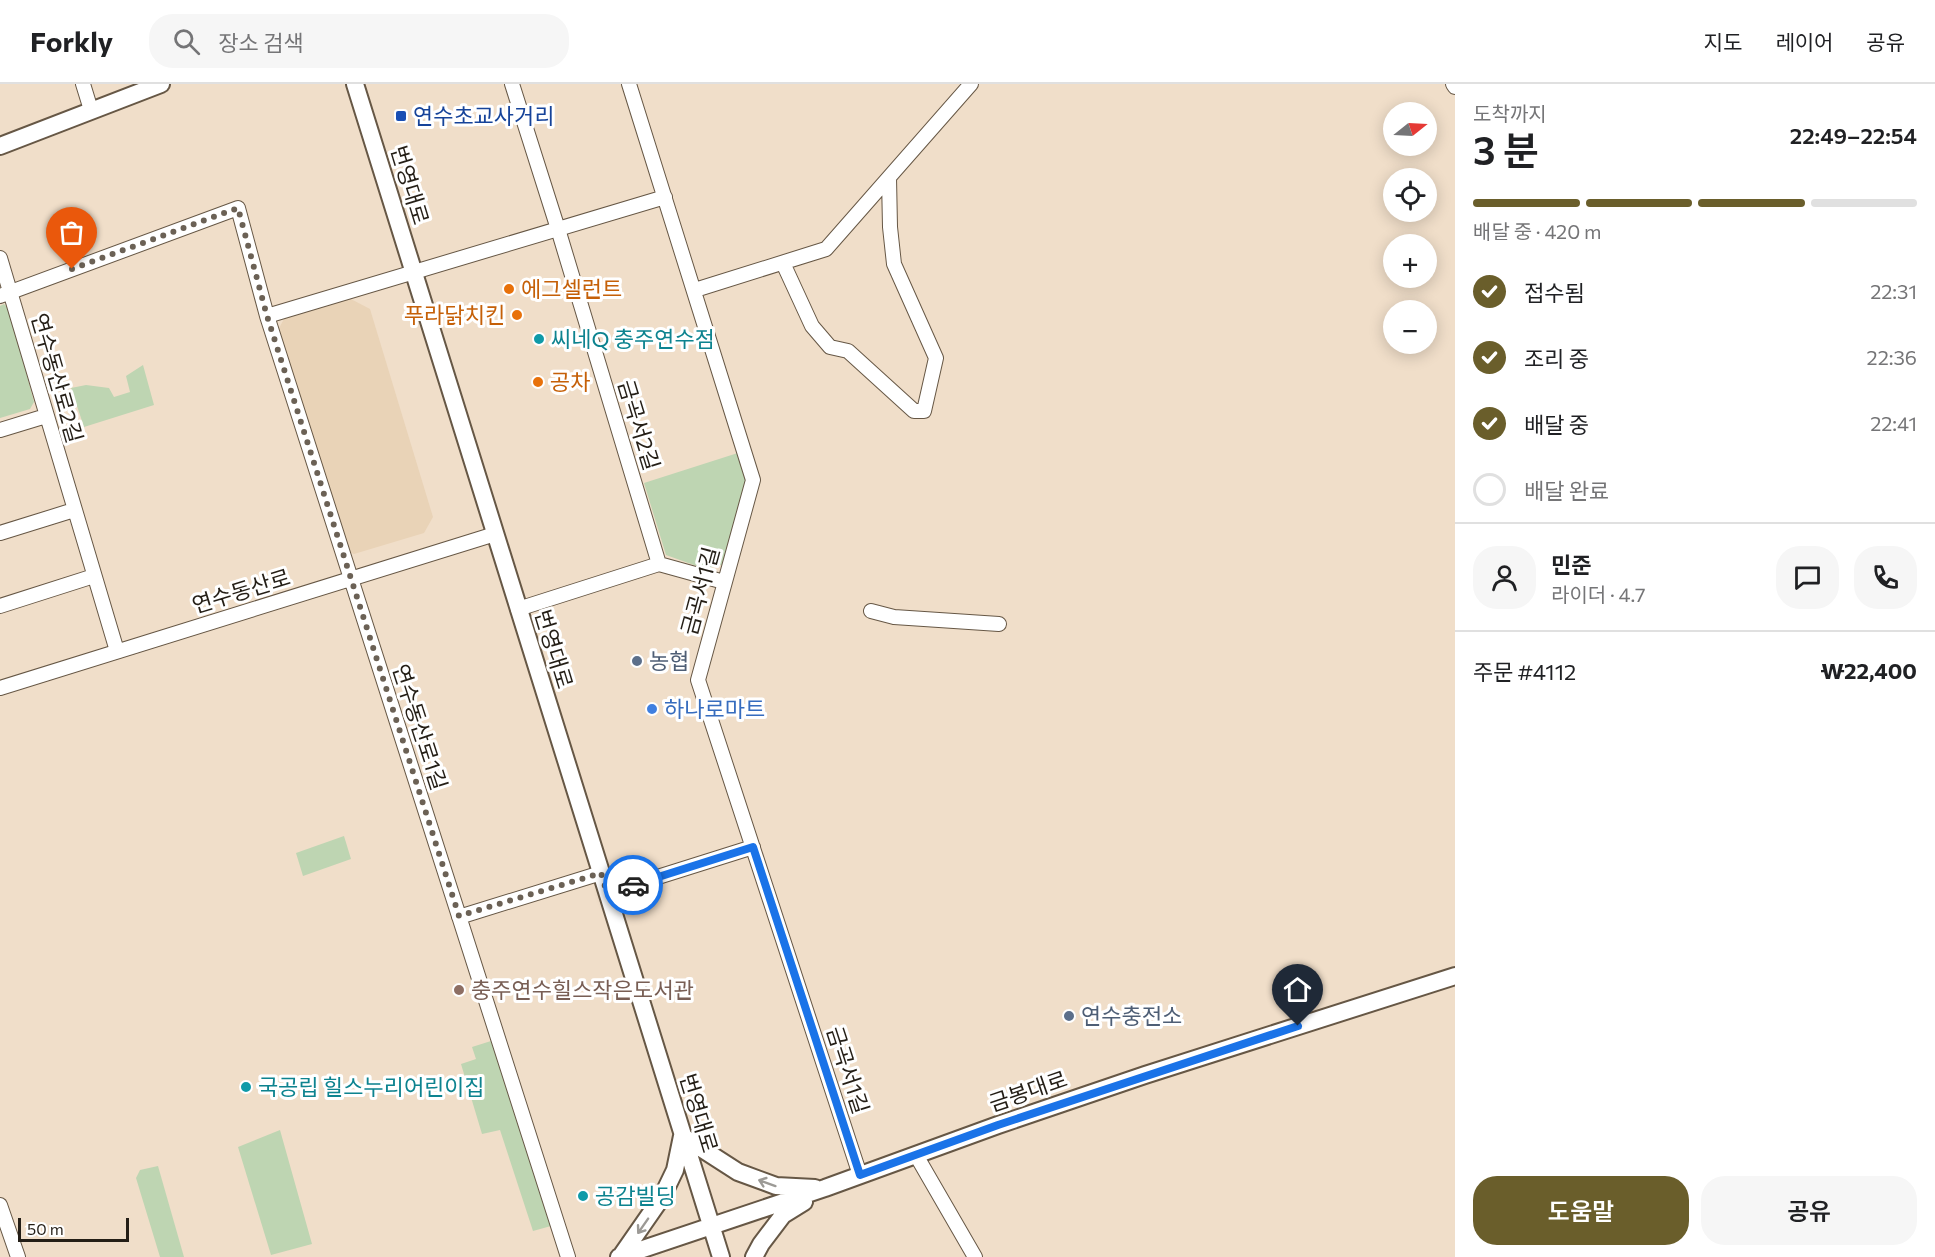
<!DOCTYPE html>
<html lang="ko">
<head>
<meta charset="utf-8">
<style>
  body { margin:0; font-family:Commissioner,"Noto Sans KR",sans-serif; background:#f6f6f6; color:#202124; height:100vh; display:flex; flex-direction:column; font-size:22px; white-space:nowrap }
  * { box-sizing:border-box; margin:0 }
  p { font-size:20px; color:#757577 }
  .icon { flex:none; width:33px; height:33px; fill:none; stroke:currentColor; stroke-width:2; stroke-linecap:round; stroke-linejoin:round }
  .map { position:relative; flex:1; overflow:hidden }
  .drawer { display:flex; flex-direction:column; background:#fff; width:480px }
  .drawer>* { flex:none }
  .needle { width:39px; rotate:72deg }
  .controls { position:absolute; left:1383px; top:18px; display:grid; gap:12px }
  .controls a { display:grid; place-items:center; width:54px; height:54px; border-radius:50%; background:#fff; box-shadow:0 3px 15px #0003; font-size:30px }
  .scale { position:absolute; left:18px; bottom:15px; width:111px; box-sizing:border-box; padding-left:6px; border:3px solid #241e16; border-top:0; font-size:16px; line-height:21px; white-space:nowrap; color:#241e16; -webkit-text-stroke:4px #fff; paint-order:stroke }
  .pin { position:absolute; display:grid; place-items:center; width:51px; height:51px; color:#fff; margin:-62px -26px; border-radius:50% 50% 50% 0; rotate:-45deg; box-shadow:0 0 6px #0007 }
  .pin .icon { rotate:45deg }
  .courier { position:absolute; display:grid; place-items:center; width:60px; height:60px; margin:-30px; border:4px solid #1a73e8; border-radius:50%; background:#fff; color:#222; box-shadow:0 2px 8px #0007 }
  .summary em { font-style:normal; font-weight:600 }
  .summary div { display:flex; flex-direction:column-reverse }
  .summary { display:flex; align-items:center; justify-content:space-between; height:102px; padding:0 18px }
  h1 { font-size:39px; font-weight:600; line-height:45px }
  .bar { display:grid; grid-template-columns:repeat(4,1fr); gap:9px 6px; align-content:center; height:72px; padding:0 18px }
  .bar i { height:8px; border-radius:4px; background:#e0e0e0 }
  .bar .on { background:#6a5e2b }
  .bar p { grid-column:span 4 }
  .line { display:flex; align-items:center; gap:15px; padding:0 18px; border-top:2px solid #e0e0e0 }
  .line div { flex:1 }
  .round { display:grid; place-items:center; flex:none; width:63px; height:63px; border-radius:24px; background:#f6f6f6 }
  ol { padding:0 18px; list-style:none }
  li { display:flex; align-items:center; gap:18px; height:66px }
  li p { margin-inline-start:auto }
  li .icon { padding:6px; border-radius:50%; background:#6a5e2b; color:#fff; stroke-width:4 }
  li:last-child { color:#757577 }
  li i { width:33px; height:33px; border:3px solid #e0e0e0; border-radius:50% }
  .action { display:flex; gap:12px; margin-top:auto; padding:12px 18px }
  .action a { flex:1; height:69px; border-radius:24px; background:#6a5e2b; color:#fff; font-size:24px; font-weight:600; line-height:69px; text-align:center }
  .action a+a { background:#f6f6f6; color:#202124 }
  header { display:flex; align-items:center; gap:36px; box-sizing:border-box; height:84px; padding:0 30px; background:#fff; border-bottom:2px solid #e0e0e0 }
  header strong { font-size:28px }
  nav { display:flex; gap:33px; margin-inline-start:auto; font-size:21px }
  .search { width:420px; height:54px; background:#f6f6f6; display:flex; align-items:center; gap:15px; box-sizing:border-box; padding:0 21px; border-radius:24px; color:#757577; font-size:22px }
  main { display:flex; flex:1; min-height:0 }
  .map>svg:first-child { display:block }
  .built { fill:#e9d3b7 }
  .green { fill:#bed5b2 }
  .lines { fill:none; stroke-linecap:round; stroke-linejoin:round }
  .minor-casing { stroke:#665745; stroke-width:16 }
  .tertiary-casing { stroke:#665745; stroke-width:20 }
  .minor { stroke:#fff; stroke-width:14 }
  .tertiary { stroke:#fff; stroke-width:16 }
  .oneway { stroke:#9c9a96 }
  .done { stroke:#6b6155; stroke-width:6; stroke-dasharray:0 10.8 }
  .route { stroke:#1a73e8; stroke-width:8 }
  .transit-dot { fill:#1a4fb4; stroke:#fff; stroke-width:2 }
  .food-dot { fill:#e8710a; stroke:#fff; stroke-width:2 }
  .culture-dot { fill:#0f9aa8; stroke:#fff; stroke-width:2 }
  .service-dot { fill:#5c6f8a; stroke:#fff; stroke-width:2 }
  .shop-dot { fill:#3f7fe0; stroke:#fff; stroke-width:2 }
  .education-dot { fill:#8d6e63; stroke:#fff; stroke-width:2 }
  .labels { text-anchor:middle; stroke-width:6; stroke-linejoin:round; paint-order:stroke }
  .transit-label { font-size:22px; fill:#164399; stroke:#fff; text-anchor:start }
  .street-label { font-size:22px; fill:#241e16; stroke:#fff }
  .food-label { font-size:22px; fill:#c56008; stroke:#fff; text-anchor:start }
  .culture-label { font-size:22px; fill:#0d838f; stroke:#fff; text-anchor:start }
  .service-label { font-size:22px; fill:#4e5e75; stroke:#fff; text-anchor:start }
  .shop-label { font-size:22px; fill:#366cbe; stroke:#fff; text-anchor:start }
  .education-label { font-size:22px; fill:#785e54; stroke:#fff; text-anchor:start }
</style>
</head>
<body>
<header>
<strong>Forkly</strong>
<div class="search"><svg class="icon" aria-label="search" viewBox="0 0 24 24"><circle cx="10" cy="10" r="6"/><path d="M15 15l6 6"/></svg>장소 검색</div>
<nav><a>지도</a><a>레이어</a><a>공유</a></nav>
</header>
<main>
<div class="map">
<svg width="1455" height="1173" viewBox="0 0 1455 1173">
  <rect width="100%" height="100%" fill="#f0dec9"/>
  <path class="built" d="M349,214L370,225L433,433L424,449L354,470L344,465L278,246L285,233Z"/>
  <path class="green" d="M4,220L9,225L34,318L30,325L0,334V222Z
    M143,281L154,321L84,343L71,304L86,301L109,304L114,313L130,308L126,292Z
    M744,367L753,396L729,479L705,485L666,471L644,399Z
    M344,752L351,775L303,792L296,769Z
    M491,957L551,1142L533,1147L500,1046L482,1050L461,980L476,975L472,963Z
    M280,1046L312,1160L271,1171L238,1063Z
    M158,1082L184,1173H160L136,1094L140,1086Z"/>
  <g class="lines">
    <defs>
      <path id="minor" d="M83,0L91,26
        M512,0L558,145L659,480
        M629,0L753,396L698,596L860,1091
        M1453,0L1455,3
        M0,174L117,567
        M783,179L812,242L830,263L848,267L914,327H924L936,274L894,180L890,143L889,94
        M695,206L826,165L971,0
        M0,212L238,124L267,232L568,1173
        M267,232L665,113
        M0,346L46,332
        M0,449L74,426
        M0,522L94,492
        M518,525L659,480L724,498
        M871,527L894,533L999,540
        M0,604L495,450
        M607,809L753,763
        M459,833L601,789
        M916,1071L975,1173
        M0,1121L18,1173"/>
      <path id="tertiary" d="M355,0L721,1173
        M0,62L161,0
        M619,1173L825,1104L998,1041L1145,991L1455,892
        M623,1173L621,1172L662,1113L675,1086L682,1052L738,1088L776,1102L815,1104
        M754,1173L761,1160L783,1131L804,1118"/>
    </defs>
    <use href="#minor" class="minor-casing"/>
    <use href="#tertiary" class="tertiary-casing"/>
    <use href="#minor" class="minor"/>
    <use href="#tertiary" class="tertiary"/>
  </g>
  <defs><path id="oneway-shaft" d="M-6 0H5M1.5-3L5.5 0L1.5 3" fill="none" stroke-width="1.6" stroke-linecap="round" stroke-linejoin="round" transform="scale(1.5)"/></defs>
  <g class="oneway">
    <use href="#oneway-shaft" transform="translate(767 1099) rotate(-160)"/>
    <use href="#oneway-shaft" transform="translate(643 1142) rotate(125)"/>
  </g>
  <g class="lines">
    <path class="done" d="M72,185L238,124L267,232L459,832L601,789L607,809L633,801"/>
    <path class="route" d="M633,801L753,763L860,1091L998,1041L1298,942"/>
  </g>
  <rect class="transit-dot" x="395" y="26" width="12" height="12" rx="3"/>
  <g class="food-dot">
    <circle cx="509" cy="205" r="6"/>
    <circle cx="517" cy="231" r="6"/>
    <circle cx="538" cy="298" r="6"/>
  </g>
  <g class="culture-dot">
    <circle cx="539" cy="255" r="6"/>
    <circle cx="246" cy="1003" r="6"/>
    <circle cx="583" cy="1112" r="6"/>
  </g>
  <g class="service-dot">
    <circle cx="637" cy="577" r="6"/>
    <circle cx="1069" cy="932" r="6"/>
  </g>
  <circle class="shop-dot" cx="652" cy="625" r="6"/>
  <circle class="education-dot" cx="459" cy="906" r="6"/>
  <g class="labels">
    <g class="transit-label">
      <text x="413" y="40">연수초교사거리</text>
    </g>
    <g class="street-label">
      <text transform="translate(410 101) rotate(73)" y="8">번영대로</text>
      <text transform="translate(57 294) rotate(74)" y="8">연수동산로2길</text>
      <text transform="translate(639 341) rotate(73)" y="8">금곡서2길</text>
      <text transform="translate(241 507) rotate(-17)" y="8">연수동산로</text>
      <text transform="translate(700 507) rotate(-75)" y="8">금곡서1길</text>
      <text transform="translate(554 565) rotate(73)" y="8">번영대로</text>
      <text transform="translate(420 643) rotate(72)" y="8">연수동산로1길</text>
      <text transform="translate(848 986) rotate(72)" y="8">금곡서1길</text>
      <text transform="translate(1028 1007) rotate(-19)" y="8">금봉대로</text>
      <text transform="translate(699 1029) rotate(73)" y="8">번영대로</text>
    </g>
    <g class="food-label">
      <text x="521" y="213">에그셀런트</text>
      <text x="505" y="239" text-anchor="end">푸라닭치킨</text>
      <text x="550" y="306">공차</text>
    </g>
    <g class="culture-label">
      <text x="551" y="263">씨네Q 충주연수점</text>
      <text x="258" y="1011">국공립 힐스누리어린이집</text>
      <text x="595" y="1120">공감빌딩</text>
    </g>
    <g class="service-label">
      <text x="649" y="585">농협</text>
      <text x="1081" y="940">연수충전소</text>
    </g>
    <g class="shop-label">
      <text x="664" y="633">하나로마트</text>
    </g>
    <g class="education-label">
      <text x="471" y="914">충주연수힐스작은도서관</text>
    </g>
  </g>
</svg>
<div class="controls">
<a><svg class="needle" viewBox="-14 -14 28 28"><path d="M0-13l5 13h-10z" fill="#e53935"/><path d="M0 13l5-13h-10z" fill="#757577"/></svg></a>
<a><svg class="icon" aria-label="locate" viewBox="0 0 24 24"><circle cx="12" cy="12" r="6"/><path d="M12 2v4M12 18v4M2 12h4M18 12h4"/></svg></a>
<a>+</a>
<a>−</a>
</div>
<div class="scale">50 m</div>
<div class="pin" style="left:72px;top:185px;background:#ea580c"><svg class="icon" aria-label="bag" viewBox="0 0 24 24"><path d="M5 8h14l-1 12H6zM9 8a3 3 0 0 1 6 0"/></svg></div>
<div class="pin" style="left:1298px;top:942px;background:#1f2937"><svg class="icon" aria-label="home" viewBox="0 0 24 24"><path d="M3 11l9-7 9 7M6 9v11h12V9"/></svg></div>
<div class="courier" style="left:633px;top:801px"><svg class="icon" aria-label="car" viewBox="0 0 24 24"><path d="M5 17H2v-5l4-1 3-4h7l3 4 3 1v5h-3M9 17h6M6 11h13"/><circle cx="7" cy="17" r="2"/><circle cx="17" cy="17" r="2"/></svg></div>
</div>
<section class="drawer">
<div class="summary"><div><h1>3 분</h1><p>도착까지</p></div><em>22:49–22:54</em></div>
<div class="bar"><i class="on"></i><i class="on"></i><i class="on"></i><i></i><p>배달 중 · 420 m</p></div>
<ol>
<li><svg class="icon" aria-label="check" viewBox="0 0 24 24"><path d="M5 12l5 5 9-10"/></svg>접수됨<p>22:31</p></li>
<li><svg class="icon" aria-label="check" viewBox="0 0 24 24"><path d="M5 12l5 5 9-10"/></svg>조리 중<p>22:36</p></li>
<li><svg class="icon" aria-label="check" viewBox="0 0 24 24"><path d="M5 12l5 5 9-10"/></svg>배달 중<p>22:41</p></li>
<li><i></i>배달 완료</li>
</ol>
<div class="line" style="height:108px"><a class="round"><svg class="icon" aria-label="person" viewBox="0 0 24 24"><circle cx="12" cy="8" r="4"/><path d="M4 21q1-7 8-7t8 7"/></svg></a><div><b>민준</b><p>라이더 · 4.7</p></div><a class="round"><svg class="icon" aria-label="chat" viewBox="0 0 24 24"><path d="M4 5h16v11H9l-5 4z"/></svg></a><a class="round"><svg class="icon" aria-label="phone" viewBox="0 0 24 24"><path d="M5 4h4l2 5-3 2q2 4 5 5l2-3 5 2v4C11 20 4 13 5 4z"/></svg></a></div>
<div class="line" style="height:78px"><div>주문 #4112</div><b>₩22,400</b></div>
<div class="action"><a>도움말</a><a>공유</a></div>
</section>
</main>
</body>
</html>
